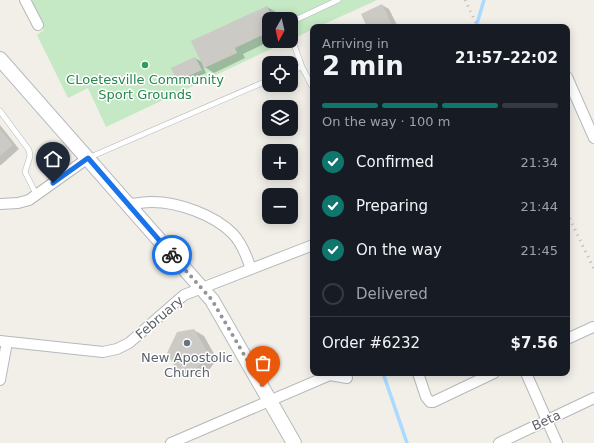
<!DOCTYPE html>
<html lang="en">
<head>
<meta charset="utf-8">
<style>
  body { margin:0; font-family:"DejaVu Sans",sans-serif; background:#20242c; color:#f1f3f6; height:100vh; display:flex; flex-direction:column; font-size:15px; white-space:nowrap }
  * { box-sizing:border-box; margin:0 }
  p { font-size:13px; color:#9ea1a6 }
  .icon { flex:none; width:22px; height:22px; fill:none; stroke:currentColor; stroke-width:2; stroke-linecap:round; stroke-linejoin:round }
  .map { position:relative; flex:1; overflow:hidden }
  .details { position:absolute; left:310px; top:24px; width:260px; height:352px; display:flex; flex-direction:column; background:#171b24; border-radius:8px; box-shadow:0 2px 10px #0003 }
  .details>* { flex:none }
  .needle { width:26px; rotate:188deg }
  .tools { position:absolute; left:262px; top:12px; display:grid; gap:8px }
  .tools a { display:grid; place-items:center; width:36px; height:36px; border-radius:8px; background:#171b24; box-shadow:0 2px 10px #0003; font-size:20px }
  .pin { position:absolute; display:grid; place-items:center; width:34px; height:34px; color:#fff; margin:-41px -17px; border-radius:50% 50% 50% 0; rotate:-45deg; box-shadow:0 0 4px #0007 }
  .pin .icon { rotate:45deg }
  .courier { position:absolute; display:grid; place-items:center; width:40px; height:40px; margin:-20px; border:3px solid #1a73e8; border-radius:50%; background:#fff; color:#222; box-shadow:0 1px 5px #0007 }
  .overview em { font-style:normal; font-weight:700 }
  .overview div { display:flex; flex-direction:column-reverse }
  .overview { display:flex; align-items:center; justify-content:space-between; height:68px; padding:0 12px }
  h1 { font-size:26px; font-weight:700; line-height:30px }
  .bar { display:grid; grid-template-columns:repeat(4,1fr); gap:6px 4px; align-content:center; height:48px; padding:0 12px }
  .bar i { height:5px; border-radius:3px; background:#363941 }
  .bar .selected { background:#0f766e }
  .bar p { grid-column:span 4 }
  .line { display:flex; align-items:center; gap:10px; padding:0 12px; border-top:1px solid #363941 }
  .line div { flex:1 }
  ol { padding:0 12px; list-style:none }
  li { display:flex; align-items:center; gap:12px; height:44px }
  li p { margin-inline-start:auto }
  li .icon { padding:4px; border-radius:50%; background:#0f766e; color:#fff; stroke-width:4 }
  li:last-child { color:#9ea1a6 }
  li i { width:22px; height:22px; border:2px solid #363941; border-radius:50% }
  .map>svg:first-child { display:block }
  .garden { fill:#c5e8c5 }
  .shadow { fill:#0003 }
  .lines { fill:none; stroke-linecap:round; stroke-linejoin:round }
  .stream { stroke:#aadaff; stroke-width:3.5 }
  .building { fill:#cccac5 }
  .lane-casing { stroke:#b5b8bc; stroke-width:6 }
  .street-casing { stroke:#b5b8bc; stroke-width:12 }
  .secondary-casing { stroke:#b6babf; stroke-width:16 }
  .lane { stroke:#fff; stroke-width:5 }
  .street { stroke:#fff; stroke-width:10 }
  .secondary { stroke:#fff; stroke-width:14 }
  .rail { stroke:#b6b7b8; stroke-width:3; stroke-dasharray:1 5; stroke-linecap:butt }
  .done { stroke:#929495; stroke-width:4; stroke-dasharray:0 7.2 }
  .route { stroke:#1a73e8; stroke-width:5 }
  .leisure-dot { fill:#2e9e5b; stroke:#fff; stroke-width:1.5 }
  .worship-dot { fill:#6b7280; stroke:#fff; stroke-width:1.5 }
  .labels { text-anchor:middle; stroke-width:3; stroke-linejoin:round; paint-order:stroke }
  .leisure-label { font-size:13px; fill:#27864d; stroke:#fff }
  .street-label { font-size:13px; fill:#5f6368; stroke:#fff }
  .worship-label { font-size:13px; fill:#5b616d; stroke:#fff }
</style>
</head>
<body>
<div class="map">
<svg width="594" height="443" viewBox="0 0 594 443">
  <rect width="100%" height="100%" fill="#f1efe8"/>
  <path class="garden" d="M29,0H377L318,27H313V29L291,40V19H269V41H288L106,127L88,88L68,98L37,35L44,30Z"/>
  <path class="shadow" d="M382,5L389,9L398,27H368Z
    M267,7L276,12L279,19H269L270,41L243,54L245,58L214,73L203,66L206,73L183,83L178,81L172,68L195,58L202,62Z
    M0,125L19,149L1,165H0Z
    M194,330L204,336L217,359L206,374L187,375L177,370Z"/>
  <g class="lines">
    <path class="stream" d="M476,27L484,0
      M383,373L407,443"/>
  </g>
  <path class="building" d="M382,4L393,27H367L361,14Z
    M267,6L273,19H269V32L235,48L237,53L204,68L191,41Z
    M195,57L202,70L177,81L171,68Z
    M0,129L13,145L0,156Z
    M194,329L208,353L196,369L177,371L167,353L177,332Z"/>
  <g class="lines">
    <defs>
      <path id="lane" d="M291,22L338,0
        M291,36L302,67L313,88
        M291,71L302,67
        M0,111L29,150L30,156L25,172L37,196
        M88,158L269,80"/>
      <path id="street" d="M25,0L38,25
        M567,77L594,138
        M0,204L18,203L29,200L88,158
        M127,204C135,204 144,202 152,202C178,202 215,215 233,234C242,243 247,257 251,269
        M567,339L593,327
        M0,341L103,352L117,349L129,343L184,295L313,245
        M418,373L426,397L430,402H433L494,373
        M526,373L557,443
        M0,380L7,342
        M171,443L330,375L347,378
        M499,443L594,398"/>
      <path id="secondary" d="M0,59L212,300L294,443"/>
    </defs>
    <use href="#lane" class="lane-casing"/>
    <use href="#street" class="street-casing"/>
    <use href="#secondary" class="secondary-casing"/>
    <use href="#lane" class="lane"/>
    <use href="#street" class="street"/>
    <use href="#secondary" class="secondary"/>
    <path class="rail" d="M465,0L478,27
      M567,213L594,269"/>
  </g>
  <g class="lines">
    <path class="done" d="M172,255L212,300L263,387"/>
    <path class="route" d="M53,183L88,158L172,255"/>
  </g>
  <circle class="leisure-dot" cx="145" cy="65" r="4"/>
  <circle class="worship-dot" cx="187" cy="343" r="4"/>
  <g class="labels">
    <g class="leisure-label">
      <text x="145" y="84">CLoetesville Community<tspan x="145" dy="15">Sport Grounds</tspan></text>
    </g>
    <g class="street-label">
      <text transform="translate(159 317) rotate(-41)" y="5">February</text>
      <text transform="translate(546 420) rotate(-25)" y="5">Beta</text>
    </g>
    <g class="worship-label">
      <text x="187" y="362">New Apostolic<tspan x="187" dy="15">Church</tspan></text>
    </g>
  </g>
</svg>
<div class="tools">
<a><svg class="needle" viewBox="-14 -14 28 28"><path d="M0-13l5 13h-10z" fill="#e53935"/><path d="M0 13l5-13h-10z" fill="#9ea1a6"/></svg></a>
<a><svg class="icon" aria-label="locate" viewBox="0 0 24 24"><circle cx="12" cy="12" r="6"/><path d="M12 2v4M12 18v4M2 12h4M18 12h4"/></svg></a>
<a><svg class="icon" aria-label="layers" viewBox="0 0 24 24"><path d="M12 4l9 5-9 5-9-5zM3 14l9 5 9-5"/></svg></a>
<a>+</a>
<a>−</a>
</div>
<div class="pin" style="left:263px;top:387px;background:#ea580c"><svg class="icon" aria-label="bag" viewBox="0 0 24 24"><path d="M5 8h14l-1 12H6zM9 8a3 3 0 0 1 6 0"/></svg></div>
<div class="pin" style="left:53px;top:183px;background:#1f2937"><svg class="icon" aria-label="home" viewBox="0 0 24 24"><path d="M3 11l9-7 9 7M6 9v11h12V9"/></svg></div>
<div class="courier" style="left:172px;top:255px"><svg class="icon" aria-label="bike" viewBox="0 0 24 24"><circle cx="6" cy="16" r="4"/><circle cx="18" cy="16" r="4"/><path d="M6 16l4-8h5l3 8M10 8l3 8H6M13 5h3"/></svg></div>
<section class="details">
<div class="overview"><div><h1>2 min</h1><p>Arriving in</p></div><em>21:57–22:02</em></div>
<div class="bar"><i class="selected"></i><i class="selected"></i><i class="selected"></i><i></i><p>On the way · 100 m</p></div>
<ol>
<li><svg class="icon" aria-label="check" viewBox="0 0 24 24"><path d="M5 12l5 5 9-10"/></svg>Confirmed<p>21:34</p></li>
<li><svg class="icon" aria-label="check" viewBox="0 0 24 24"><path d="M5 12l5 5 9-10"/></svg>Preparing<p>21:44</p></li>
<li><svg class="icon" aria-label="check" viewBox="0 0 24 24"><path d="M5 12l5 5 9-10"/></svg>On the way<p>21:45</p></li>
<li><i></i>Delivered</li>
</ol>
<div class="line" style="height:52px"><div>Order #6232</div><b>$7.56</b></div>
</section>
</div>
</body>
</html>
